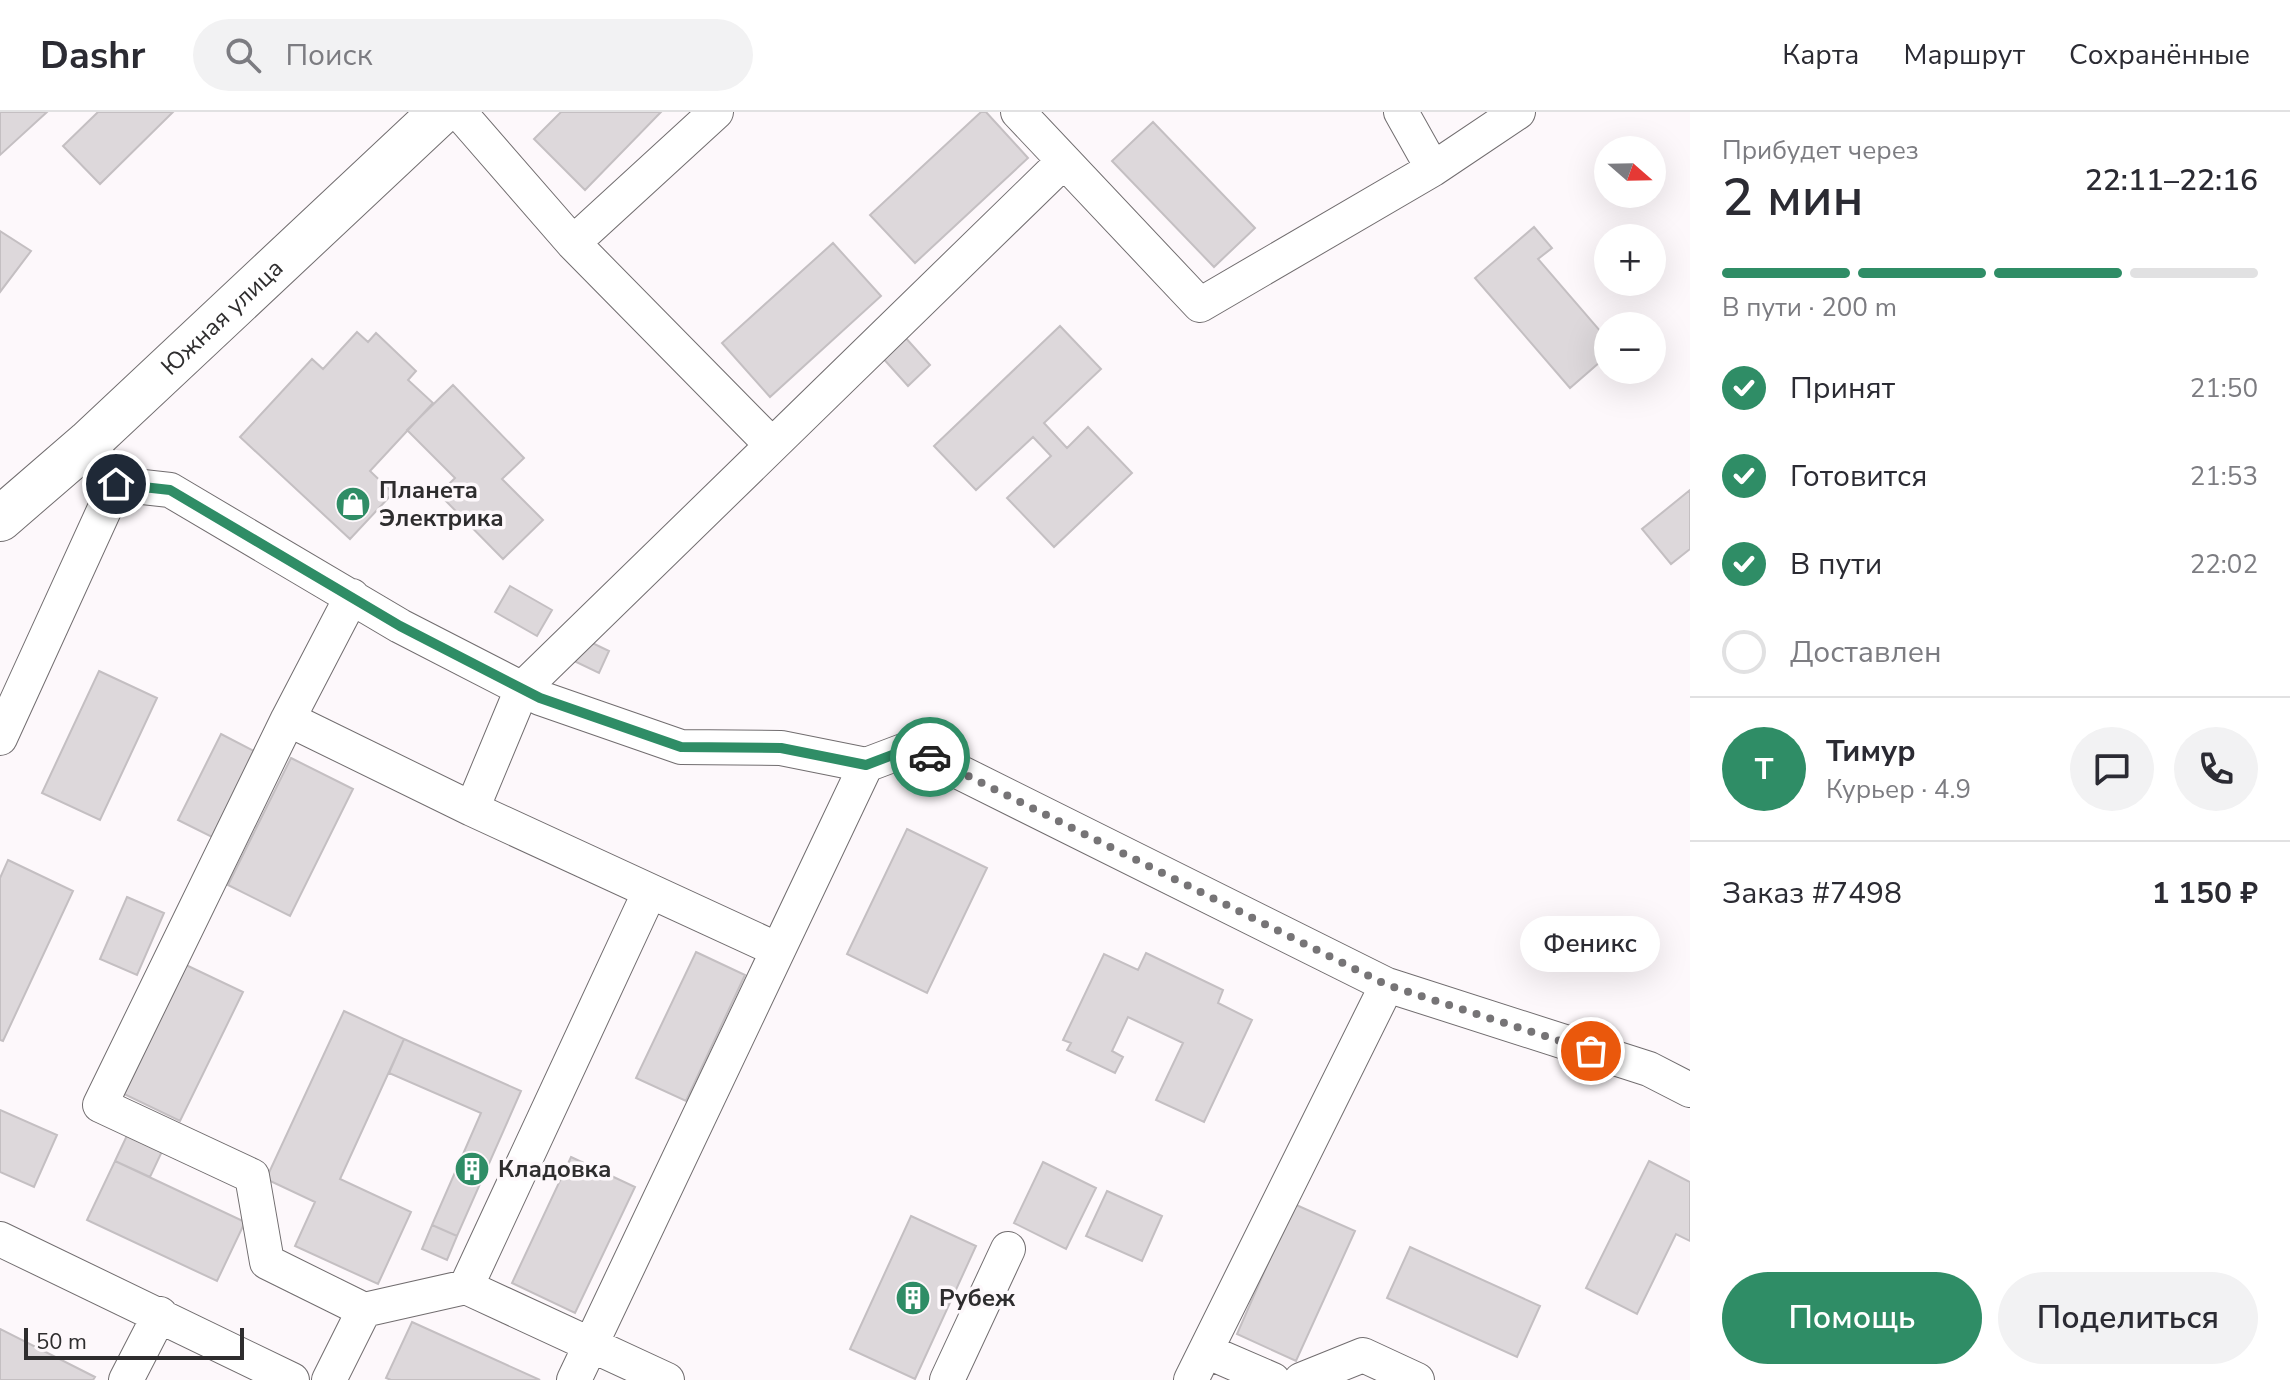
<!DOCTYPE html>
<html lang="ru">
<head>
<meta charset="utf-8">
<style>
  body { margin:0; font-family:"Nunito Sans",sans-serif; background:#f2f2f3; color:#2b2b33; height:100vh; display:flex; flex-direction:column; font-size:30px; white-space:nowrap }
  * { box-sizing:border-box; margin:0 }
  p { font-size:26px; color:#7c7c81 }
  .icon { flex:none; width:44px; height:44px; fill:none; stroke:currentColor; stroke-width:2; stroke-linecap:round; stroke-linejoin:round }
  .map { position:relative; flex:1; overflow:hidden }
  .side { display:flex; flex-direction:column; background:#fff; width:600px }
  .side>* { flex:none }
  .needle { width:52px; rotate:110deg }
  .fabs { position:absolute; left:1594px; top:24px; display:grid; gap:16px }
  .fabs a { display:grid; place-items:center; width:72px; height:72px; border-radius:50%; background:#fff; box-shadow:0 8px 32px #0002; font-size:40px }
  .scale { position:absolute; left:24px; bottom:20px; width:220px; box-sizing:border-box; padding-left:8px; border:4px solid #2e2d2e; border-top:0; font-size:22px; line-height:28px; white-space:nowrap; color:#2e2d2e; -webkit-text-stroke:6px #fdf8fb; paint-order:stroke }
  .pin { position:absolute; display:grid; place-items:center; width:68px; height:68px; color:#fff; margin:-34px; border:4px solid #fff; border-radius:50%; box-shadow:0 2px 8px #0007 }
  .courier { position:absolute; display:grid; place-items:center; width:80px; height:80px; margin:-40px; border:6px solid #2f8d66; border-radius:50%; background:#fff; color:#222; box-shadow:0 2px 10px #0007 }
  .bubble { position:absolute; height:56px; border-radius:28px; background:#fff; box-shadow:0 8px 32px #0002; font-size:26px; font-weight:600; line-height:56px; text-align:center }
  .summary em { font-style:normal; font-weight:600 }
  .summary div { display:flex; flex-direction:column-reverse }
  .summary { display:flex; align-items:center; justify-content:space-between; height:136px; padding:0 32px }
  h1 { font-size:52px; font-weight:600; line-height:60px }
  .bar { display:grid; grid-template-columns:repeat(4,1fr); gap:12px 8px; align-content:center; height:96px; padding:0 32px }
  .bar i { height:10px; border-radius:6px; background:#e1e1e2 }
  .bar .active { background:#2f8d66 }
  .bar p { grid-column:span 4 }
  .line { display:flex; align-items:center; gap:20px; padding:0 32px; border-top:2px solid #e1e1e2 }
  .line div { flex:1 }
  .round { display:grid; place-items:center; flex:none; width:84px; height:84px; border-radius:42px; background:#f2f2f3 }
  ol { padding:0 32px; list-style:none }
  li { display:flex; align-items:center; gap:24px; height:88px }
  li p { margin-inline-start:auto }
  li .icon { padding:8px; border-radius:50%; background:#2f8d66; color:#fff; stroke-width:4 }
  li:last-child { color:#7c7c81 }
  li i { width:44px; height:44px; border:4px solid #e1e1e2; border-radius:50% }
  .button { display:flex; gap:16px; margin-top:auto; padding:16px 32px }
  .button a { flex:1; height:92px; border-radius:48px; background:#2f8d66; color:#fff; font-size:32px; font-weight:600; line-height:92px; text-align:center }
  .button a+a { background:#f2f2f3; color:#2b2b33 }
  header { display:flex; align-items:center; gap:48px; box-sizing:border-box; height:112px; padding:0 40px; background:#fff; border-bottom:2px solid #e1e1e2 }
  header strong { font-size:38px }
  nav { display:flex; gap:44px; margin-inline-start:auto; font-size:28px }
  .search { width:560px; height:72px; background:#f2f2f3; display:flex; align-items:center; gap:20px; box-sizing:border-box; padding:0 28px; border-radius:44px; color:#7c7c81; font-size:30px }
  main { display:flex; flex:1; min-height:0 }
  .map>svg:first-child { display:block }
  .building { fill:#ddd8db; stroke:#c4bfc2; stroke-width:2 }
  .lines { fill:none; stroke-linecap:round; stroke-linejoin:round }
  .minor-casing { stroke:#716d6f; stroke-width:36 }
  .major-casing { stroke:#716d6f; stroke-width:46 }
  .minor { stroke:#fff; stroke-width:34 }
  .major { stroke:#fff; stroke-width:44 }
  .done { stroke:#767476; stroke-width:8; stroke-dasharray:0 14.4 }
  .route { stroke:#2f8d66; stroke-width:10 }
  .labels { text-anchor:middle; stroke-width:7; stroke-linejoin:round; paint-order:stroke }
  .street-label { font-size:24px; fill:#2e2d2e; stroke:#fdf8fb }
  .poi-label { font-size:24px; font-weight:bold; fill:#2e2d2e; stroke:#fdf8fb; text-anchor:start }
</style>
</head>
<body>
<header>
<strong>Dashr</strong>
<div class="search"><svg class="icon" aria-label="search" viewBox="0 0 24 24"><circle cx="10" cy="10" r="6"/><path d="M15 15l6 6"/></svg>Поиск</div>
<nav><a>Карта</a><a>Маршрут</a><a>Сохранённые</a></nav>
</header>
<main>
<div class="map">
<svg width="1690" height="1268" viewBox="0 0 1690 1268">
  <rect width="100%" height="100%" fill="#fdf8fb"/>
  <path class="building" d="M0,0H47L0,43Z
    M98,0H173L100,72L63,34Z
    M561,0H661L585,78L534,27Z
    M981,0H986L1028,46L915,151L870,103Z
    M1153,10L1255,116L1214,155L1112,49Z
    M1534,115L1552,136L1538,147L1608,228V243L1570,276L1475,166Z
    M0,119L31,139L0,180Z
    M833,131L881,184L770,285L722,231Z
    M1060,214L1101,257L1044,311L1067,336L1088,315L1132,361L1054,435L1007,386L1051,344L1033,325L976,378L934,334Z
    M357,220L368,230L376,221L416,259L408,268L433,291L370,359L393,381L350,427L240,325L312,247L323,257Z
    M904,224L930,253L908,274L881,244Z
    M453,273L524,346L502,367L543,408L503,447L439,382L455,366L407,318Z
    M1690,378V437L1671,452L1642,417Z
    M510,474L552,498L537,524L495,500Z
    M582,526L609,539L599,561L572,548Z
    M99,559L157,586L100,708L42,681Z
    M221,622L256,640L214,726L178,708Z
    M291,646L353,677L290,804L228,773Z
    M907,717L987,756L927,881L847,842Z
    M8,748L73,779L3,929L0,928V766Z
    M127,785L164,801L137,863L100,847Z
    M696,840L745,863L686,989L636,966Z
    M1146,841L1223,878L1218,891L1252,908L1204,1010L1156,988L1183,931L1128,905L1112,939L1123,945L1115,961L1067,938L1071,931L1063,928L1104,842L1138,858Z
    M186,853L243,880L180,1009L124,982Z
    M344,899L404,927L340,1067L411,1100L378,1172L295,1134L315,1090L266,1067Z
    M404,927L521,979L457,1124L432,1113L481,1001L389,961Z
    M0,998L57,1023L34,1075L0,1060Z
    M130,1017L165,1033L150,1065L115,1049Z
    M571,1045L635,1075L575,1201L512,1171Z
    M115,1049L245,1110L217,1169L87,1108Z
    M1649,1049L1690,1070V1129L1676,1122L1637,1202L1586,1176Z
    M1043,1050L1096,1076L1066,1137L1014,1111Z
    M1107,1079L1162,1104L1142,1149L1086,1124Z
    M1294,1092L1355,1119L1296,1249L1237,1222Z
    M911,1104L976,1134L915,1267L850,1237Z
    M432,1113L457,1124L447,1148L422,1137Z
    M1410,1135L1540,1194L1517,1245L1387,1186Z
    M412,1210L540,1268H391L386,1266Z
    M0,1217L95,1265L93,1268H0Z"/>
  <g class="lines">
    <defs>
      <path id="minor" d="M459,0L573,131L772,333
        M1018,0L1200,193L1433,57L1518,0
        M1401,0L1433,57
        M573,131L716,0
        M116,372L170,378L400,514L540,586L681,635L781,636L866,653
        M352,484L288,607L100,993L252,1064L267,1150L364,1198
        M288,607L472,697L778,838
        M0,626L116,372L88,331
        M472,697L522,577L1064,49
        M0,1127L292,1268
        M466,1175L650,779
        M1206,1239L1273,1268
        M126,1268L160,1202
        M329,1268L364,1198L466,1175L667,1268
        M574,1268L866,653L911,636L1387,873L1649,957L1690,978
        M947,1268L1008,1137
        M1191,1268L1387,873
        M1301,1268L1363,1243L1417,1268"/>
      <g id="major">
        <path id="s1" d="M0,407L88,331L441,0"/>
      </g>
    </defs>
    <use href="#minor" class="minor-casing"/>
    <use href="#major" class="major-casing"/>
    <use href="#minor" class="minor"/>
    <use href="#major" class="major"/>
  </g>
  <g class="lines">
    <path class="done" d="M930,645L1387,873L1591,939"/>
    <path class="route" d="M116,372L170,378L400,514L540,586L681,635L781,636L866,653L911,636L930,645"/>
  </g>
  <defs>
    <symbol id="shop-disc" viewBox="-11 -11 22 22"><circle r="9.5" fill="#2f8d66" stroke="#fdf8fb"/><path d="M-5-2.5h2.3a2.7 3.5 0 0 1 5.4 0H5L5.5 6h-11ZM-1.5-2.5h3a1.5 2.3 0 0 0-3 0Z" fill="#fff"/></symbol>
    <symbol id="building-disc" viewBox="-11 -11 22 22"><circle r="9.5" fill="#2f8d66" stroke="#fdf8fb"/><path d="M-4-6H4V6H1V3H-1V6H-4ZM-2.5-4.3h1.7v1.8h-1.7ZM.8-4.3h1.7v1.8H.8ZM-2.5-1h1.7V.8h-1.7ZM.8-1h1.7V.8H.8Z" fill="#fff"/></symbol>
  </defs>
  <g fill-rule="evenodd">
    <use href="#shop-disc" x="333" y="372" width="40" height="40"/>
    <use href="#building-disc" x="452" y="1037" width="40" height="40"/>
    <use href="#building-disc" x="893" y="1166" width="40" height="40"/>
  </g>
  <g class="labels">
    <g class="street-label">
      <text dy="8" stroke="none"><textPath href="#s1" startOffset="300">Южная улица</textPath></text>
    </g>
    <g class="poi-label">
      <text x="379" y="386">Планета<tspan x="379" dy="28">Электрика</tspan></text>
      <text x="498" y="1065">Кладовка</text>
      <text x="939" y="1194">Рубеж</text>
    </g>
  </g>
</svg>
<div class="fabs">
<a><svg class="needle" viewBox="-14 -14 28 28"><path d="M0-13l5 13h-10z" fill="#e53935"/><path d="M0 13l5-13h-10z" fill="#7c7c81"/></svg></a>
<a>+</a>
<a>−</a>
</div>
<div class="scale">50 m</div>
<div class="pin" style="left:1591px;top:939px;background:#ea580c"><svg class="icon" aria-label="bag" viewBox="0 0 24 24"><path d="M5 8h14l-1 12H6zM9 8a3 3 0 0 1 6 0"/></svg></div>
<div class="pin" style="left:116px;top:372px;background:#1f2937"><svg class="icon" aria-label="home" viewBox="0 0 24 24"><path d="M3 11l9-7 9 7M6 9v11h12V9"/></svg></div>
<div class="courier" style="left:930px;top:645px"><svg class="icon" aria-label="car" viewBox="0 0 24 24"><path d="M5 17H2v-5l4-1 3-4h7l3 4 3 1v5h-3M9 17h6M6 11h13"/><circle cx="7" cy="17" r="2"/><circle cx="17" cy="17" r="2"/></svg></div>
<div class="bubble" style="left:1520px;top:804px;width:140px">Феникс</div>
</div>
<section class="side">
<div class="summary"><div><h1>2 мин</h1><p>Прибудет через</p></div><em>22:11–22:16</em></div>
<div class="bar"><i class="active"></i><i class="active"></i><i class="active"></i><i></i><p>В пути · 200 m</p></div>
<ol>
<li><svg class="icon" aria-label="check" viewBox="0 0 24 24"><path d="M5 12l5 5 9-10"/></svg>Принят<p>21:50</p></li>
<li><svg class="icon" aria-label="check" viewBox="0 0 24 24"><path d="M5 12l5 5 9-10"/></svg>Готовится<p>21:53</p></li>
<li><svg class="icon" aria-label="check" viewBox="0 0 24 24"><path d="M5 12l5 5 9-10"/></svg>В пути<p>22:02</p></li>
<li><i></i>Доставлен</li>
</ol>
<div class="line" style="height:144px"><b class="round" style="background:#2f8d66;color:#fff">Т</b><div><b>Тимур</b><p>Курьер · 4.9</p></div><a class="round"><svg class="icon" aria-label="chat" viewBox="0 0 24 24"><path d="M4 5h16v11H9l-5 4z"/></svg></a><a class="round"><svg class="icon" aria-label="phone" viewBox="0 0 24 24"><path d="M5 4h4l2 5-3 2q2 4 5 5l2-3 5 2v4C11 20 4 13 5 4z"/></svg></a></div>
<div class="line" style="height:104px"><div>Заказ #7498</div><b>1 150 ₽</b></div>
<div class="button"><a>Помощь</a><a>Поделиться</a></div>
</section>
</main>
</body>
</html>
